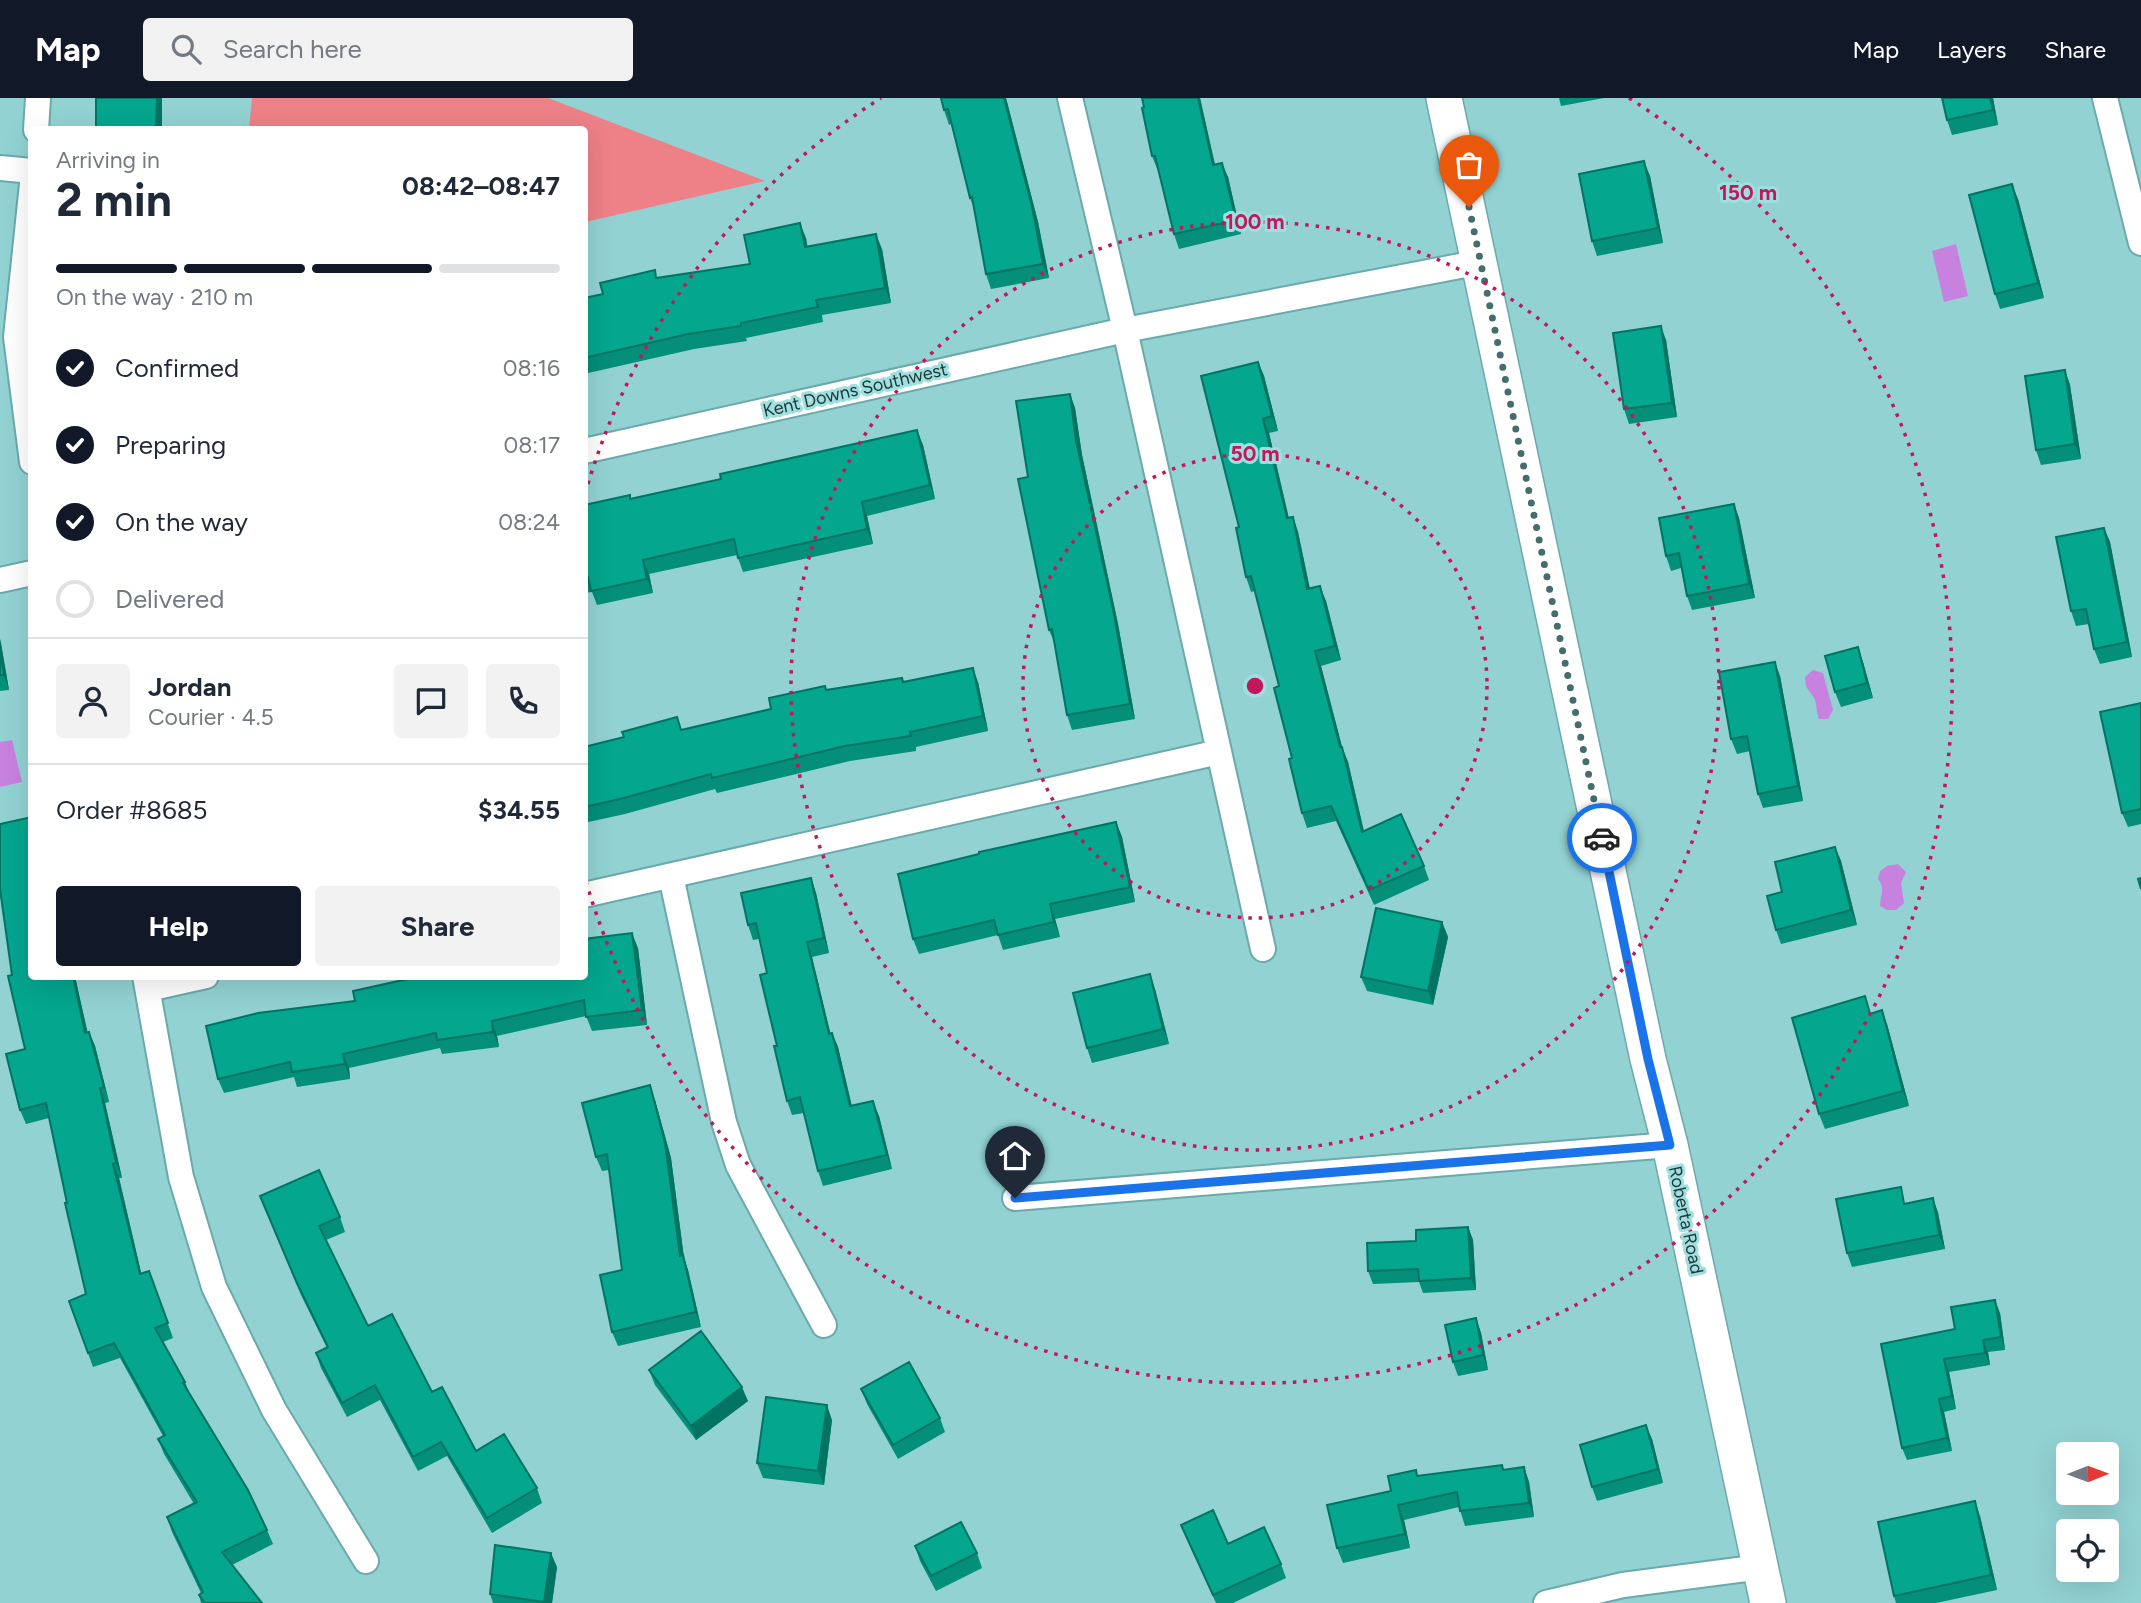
<!DOCTYPE html>
<html lang="en">
<head>
<meta charset="utf-8">
<style>
  body { margin:0; font-family:Figtree,sans-serif; background:#f2f2f3; color:#1f2937; height:100vh; display:flex; flex-direction:column; font-size:26px; white-space:nowrap }
  * { box-sizing:border-box; margin:0 }
  p { font-size:23px; color:#747a83 }
  .icon { flex:none; width:38px; height:38px; fill:none; stroke:currentColor; stroke-width:2; stroke-linecap:round; stroke-linejoin:round }
  .map { position:relative; flex:1; overflow:hidden }
  .panel { position:absolute; left:28px; top:28px; width:560px; height:854px; display:flex; flex-direction:column; background:#fff; border-radius:7px; box-shadow:0 7px 28px #0002 }
  .panel>* { flex:none }
  .needle { width:46px; rotate:89deg }
  .controls { position:absolute; left:2056px; top:1344px; display:grid; gap:14px }
  .controls a { display:grid; place-items:center; width:63px; height:63px; border-radius:7px; background:#fff; box-shadow:0 7px 28px #0002; font-size:35px }
  .pin { position:absolute; display:grid; place-items:center; width:60px; height:60px; color:#fff; margin:-72px -30px; border-radius:50% 50% 50% 0; rotate:-45deg; box-shadow:0 0 7px #0007 }
  .pin .icon { rotate:45deg }
  .courier { position:absolute; display:grid; place-items:center; width:70px; height:70px; margin:-35px; border:5px solid #1a73e8; border-radius:50%; background:#fff; color:#222; box-shadow:0 2px 9px #0007 }
  .head em { font-style:normal; font-weight:700 }
  .head div { display:flex; flex-direction:column-reverse }
  .head { display:flex; align-items:center; justify-content:space-between; height:119px; padding:0 28px }
  h1 { font-size:46px; font-weight:700; line-height:52px }
  .bar { display:grid; grid-template-columns:repeat(4,1fr); gap:10px 7px; align-content:center; height:84px; padding:0 28px }
  .bar i { height:9px; border-radius:5px; background:#e0e1e3 }
  .bar .on { background:#111827 }
  .bar p { grid-column:span 4 }
  .line { display:flex; align-items:center; gap:18px; padding:0 28px; border-top:2px solid #e0e1e3 }
  .line div { flex:1 }
  .round { display:grid; place-items:center; flex:none; width:74px; height:74px; border-radius:7px; background:#f2f2f3 }
  ol { padding:0 28px; list-style:none }
  li { display:flex; align-items:center; gap:21px; height:77px }
  li p { margin-inline-start:auto }
  li .icon { padding:7px; border-radius:50%; background:#111827; color:#fff; stroke-width:4 }
  li:last-child { color:#747a83 }
  li i { width:38px; height:38px; border:4px solid #e0e1e3; border-radius:50% }
  .primary-button { display:flex; gap:14px; margin-top:auto; padding:14px 28px }
  .primary-button a { flex:1; height:80px; border-radius:7px; background:#111827; color:#fff; font-size:28px; font-weight:700; line-height:80px; text-align:center }
  .primary-button a+a { background:#f2f2f3; color:#1f2937 }
  header { display:flex; align-items:center; gap:42px; box-sizing:border-box; height:98px; padding:0 35px; background:#111827; color:#fff }
  header strong { font-size:33px }
  nav { display:flex; gap:38px; margin-inline-start:auto; font-size:24px }
  .search { width:490px; height:63px; background:#f2f2f3; display:flex; align-items:center; gap:18px; box-sizing:border-box; padding:0 24px; border-radius:7px; color:#747a83; font-size:26px }
  .map>svg:first-child { display:block }
  .green { fill:#ed8187 }
  .water { fill:#c782e0 }
  .lines { fill:none; stroke-linecap:round; stroke-linejoin:round }
  .street-casing { stroke:#6baaab; stroke-width:28 }
  .secondary-casing { stroke:#6baaab; stroke-width:38 }
  .street { stroke:#fff; stroke-width:24 }
  .secondary { stroke:#fff; stroke-width:35 }
  .wall { fill:#038f7a }
  .shaded-wall { fill:#037463 }
  .building { fill:#04a68e; stroke:#037463; stroke-width:2 }
  .done { stroke:#466d6e; stroke-width:7; stroke-dasharray:0 12.6 }
  .route { stroke:#1a73e8; stroke-width:9 }
  .ring { fill:none; stroke:#c2185b; stroke-width:3.5; stroke-dasharray:3.5 7 }
  .labels { text-anchor:middle; stroke-width:6; stroke-linejoin:round; paint-order:stroke }
  .street-label { font-size:18px; fill:#1d3737; stroke:#9fdfe0 }
  .centre { fill:#c2185b; stroke:#9fdfe0; stroke-width:3.5 }
  .ring-label { font-size:21px; text-anchor:middle; font-weight:bold; fill:#c2185b; stroke:#9fdfe0; stroke-width:6; stroke-linejoin:round; paint-order:stroke }
</style>
</head>
<body>
<header>
<strong>Map</strong>
<div class="search"><svg class="icon" aria-label="search" viewBox="0 0 24 24"><circle cx="10" cy="10" r="6"/><path d="M15 15l6 6"/></svg>Search here</div>
<nav><a>Map</a><a>Layers</a><a>Share</a></nav>
</header>
<div class="map">
<svg width="2141" height="1505" viewBox="0 0 2141 1505">
  <rect width="100%" height="100%" fill="#92d2d3"/>
  <path class="green" d="M252,0H548L765,83L585,124L584,32L249,31Z"/>
  <path class="water" d="M1956,146L1968,198L1944,204L1932,153Z
    M1813,572L1823,575L1833,612L1828,621H1819C1816,614 1817,608 1815,602C1810,591 1805,593 1805,579Z
    M12,642L22,684L0,689V644Z
    M1898,766L1906,774L1901,785L1904,805L1896,812H1887L1880,808C1880,797 1886,791 1878,781L1880,773L1887,768Z"/>
  <g class="lines">
    <defs>
      <path id="street" d="M1070,0L1125,232L1481,164
        M2105,0L2141,145
        M36,32L38,0
        M0,70L32,73
        M32,86L16,239L32,364
        M584,353L1125,232L1263,851
        M0,482L32,475
        M671,778L724,1024L738,1067L824,1227
        M584,797L1219,654
        M145,878L181,1079L214,1189L274,1312L366,1463
        M148,891L206,878
        M1015,1100L1670,1047
        M1546,1505L1623,1487L1761,1469"/>
      <path id="secondary" d="M1444,0L1648,961L1670,1047L1768,1505"/>
    </defs>
    <use href="#street" class="street-casing"/>
    <use href="#secondary" class="secondary-casing"/>
    <use href="#street" class="street"/>
    <use href="#secondary" class="secondary"/>
  </g>
  <path class="wall" d="M941,0H1006L1038,124L1049,180L991,191L986,176L974,110L970,100L951,26L949,27L944,12Z
    M1142,0H1200L1215,66L1228,79L1241,136L1179,151L1174,136L1159,73H1158L1152,58Z
    M1559,0H1604L1561,8Z
    M1942,0H1993L1998,27L1952,37L1947,22Z
    M1650,78L1663,145L1597,158L1592,143Z
    M2018,101L2044,200L2000,211L1995,196Z
    M806,140L807,148L882,151L891,205L822,217L823,224L746,240L747,243L694,251L584,276V200L603,196L658,180L750,166Z
    M1666,242L1677,319L1629,326L1624,311Z
    M1258,264L1264,278L1278,333L1269,335L1289,420L1293,419L1298,434L1310,491L1326,503L1341,562L1321,568L1342,649L1348,664L1364,733L1424,768L1429,782L1374,807L1336,723L1307,730L1302,715L1279,588L1255,493L1251,494L1246,479L1239,429Z
    M2065,272L2070,287L2081,361L2041,367L2036,352Z
    M1070,296L1075,310L1082,357L1118,526L1135,621L1072,632L1067,617L1055,546L1049,532L1028,379Z
    M923,347L935,401L867,418L873,446L743,474L737,457L649,476L653,495L597,507L592,494L584,495V407L631,401Z
    M1734,406L1739,420L1755,500L1692,512L1687,498L1681,470L1671,473L1666,458Z
    M2104,430L2110,444L2132,559L2100,566L2094,551L2089,526L2076,528L2071,513Z
    M0,541L9,592L0,593Z
    M1863,564L1873,600L1841,609L1835,594Z
    M1780,578L1803,703L1763,710L1758,696L1750,653L1737,656L1731,641Z
    M902,580L903,584H978L988,633L916,649V653L850,663L717,695L715,691L625,716L584,725V649L682,632L771,611L826,592Z
    M2141,605V726L2128,729L2122,715Z
    M1116,724L1122,739L1135,804L1055,821L1060,839L1003,852L998,837L919,856L913,841Z
    M0,726L32,878H75L87,934H89L95,948L109,1004L105,1005L122,1080H119L141,1175L149,1173L173,1240L163,1244L185,1284L189,1294L267,1432L273,1446L232,1467L262,1505H201L199,1497L201,1495L172,1434L167,1419L194,1406L164,1356L158,1341L163,1338L120,1260L93,1269L69,1203L86,1196L49,1020L26,1026L20,1012L25,951L12,877L0,796Z
    M1835,749L1841,763L1857,827L1781,846L1776,832L1782,794Z
    M811,780L816,795L829,855L812,859L830,935H832L838,949L852,1008L879,1018L892,1071L823,1088L818,1073L804,1015L792,1017L787,1003L777,948L767,875L759,841L753,842L748,827Z
    M1442,824L1448,839L1433,907L1367,893L1361,879Z
    M638,850L647,927L592,933L586,918L497,938L499,949L442,956L440,950L349,970L350,981L297,989L294,979L224,995L218,981L355,903Z
    M1155,891L1169,946L1092,965L1087,950Z
    M1887,926L1909,1008L1825,1031L1819,1016Z
    M655,1002L671,1060L684,1160L688,1172L701,1229L618,1248L612,1234L622,1172L609,1072L602,1073L596,1059Z
    M260,1098L340,1119L345,1134L326,1142L368,1228L432,1294L476,1353L537,1390L542,1405L492,1435L447,1358L418,1373L380,1302L347,1319L321,1270L316,1255L327,1250L301,1197Z
    M1933,1100L1938,1115L1945,1151L1852,1169L1847,1155L1906,1106Z
    M1468,1129L1473,1142L1476,1192L1423,1195L1419,1184L1373,1186L1368,1173L1416,1143Z
    M2000,1215L2005,1252L1988,1254L1990,1267L1949,1274L1956,1311L1944,1314L1952,1353L1907,1362L1902,1350L1955,1231Z
    M1476,1220L1481,1235L1488,1272L1458,1278L1453,1264Z
    M649,1272L748,1303L696,1342L655,1287Z
    M861,1291L940,1320L945,1334L898,1361L867,1306Z
    M832,1322L824,1387L763,1380L757,1365Z
    M1652,1341L1663,1385L1597,1403L1592,1389Z
    M1502,1367L1504,1372L1524,1369L1529,1384L1534,1419L1465,1428L1459,1409L1404,1422L1410,1450L1343,1465L1337,1450L1391,1393L1418,1378Z
    M1980,1418L1997,1492L1936,1505H1896L1894,1498Z
    M1181,1427L1281,1466L1286,1480L1233,1505H1216L1187,1441Z
    M915,1448L977,1455L982,1470L936,1493L920,1463Z
    M557,1469L552,1505H493L490,1496Z"/>
  <path class="shaded-wall" d="M157,0H162V32H156Z
    M1004,0H1006L1038,124L1049,180L1043,166Z
    M1198,0H1200L1218,82L1213,67Z
    M1990,0H1993L1998,27L1993,12Z
    M1644,63L1650,78L1663,145L1658,130Z
    M1222,65L1228,79L1241,136L1236,122Z
    M2012,86L2018,101L2044,200L2038,185Z
    M800,125L806,140L810,163L805,149Z
    M876,136L882,151L891,205L885,190Z
    M1661,228L1666,242L1677,319L1672,305Z
    M1258,264L1264,278L1278,333L1272,318Z
    M2065,272L2070,287L2081,361L2075,346Z
    M1070,296L1075,310L1082,357L1118,526L1135,621L1130,606L1076,343Z
    M1263,321L1269,335L1292,435L1287,420Z
    M917,332L923,347L935,401L930,387Z
    M862,404L867,418L873,446L867,431Z
    M1734,406L1739,420L1755,500L1749,486Z
    M1293,419L1298,434L1313,506L1307,491Z
    M2104,430L2110,444L2132,559L2127,544Z
    M643,462L649,476L653,495L647,481Z
    M1320,488L1326,503L1341,562L1335,548Z
    M0,541L1,545L9,592L4,577L0,555Z
    M1858,549L1863,564L1873,600L1867,585Z
    M1315,553L1321,568L1346,664L1340,649Z
    M1775,564L1780,578L1803,703L1798,688Z
    M973,570L978,584L988,633L983,618Z
    M1342,649L1348,664L1367,748L1362,734Z
    M1116,724L1122,739L1135,804L1130,789Z
    M1835,749L1841,763L1857,827L1851,812Z
    M811,780L816,795L829,855L824,840Z
    M1050,806L1055,821L1060,839L1054,824Z
    M1442,824L1448,839L1433,907L1428,893Z
    M632,835L638,850L647,927L642,912Z
    M807,844L812,859L834,950L829,936Z
    M1150,876L1155,891L1169,946L1163,931Z
    M73,878L75,879L91,949L85,935Z
    M1882,912L1887,926L1909,1008L1903,993Z
    M492,923L497,938L499,949L493,934Z
    M89,934L95,948L109,1004L104,989Z
    M832,935L838,949L855,1023L850,1008Z
    M343,956L349,970L350,981L345,966Z
    M650,987L655,1002L671,1060L684,1160L688,1172L701,1229L696,1214L680,1158Z
    M100,990L105,1005L122,1080L116,1065Z
    M873,1003L879,1018L892,1071L887,1057Z
    M113,1066L119,1080L145,1191L140,1176Z
    M1933,1100L1938,1115L1945,1151L1939,1137Z
    M1468,1129L1473,1142L1476,1192L1471,1180Z
    M1995,1202L2000,1215L2005,1252L2001,1239Z
    M1476,1220L1481,1235L1488,1272L1483,1257Z
    M1983,1242L1988,1254L1990,1267L1985,1255Z
    M1944,1261L1949,1274L1956,1311L1952,1298Z
    M742,1289L748,1303L696,1342L691,1328Z
    M1939,1301L1944,1314L1952,1353L1947,1340Z
    M827,1307L832,1322L824,1387L818,1373Z
    M1646,1327L1652,1341L1663,1385L1658,1371Z
    M1524,1369L1529,1384L1534,1419L1529,1405Z
    M1975,1403L1980,1418L1997,1492L1991,1477Z
    M1398,1407L1404,1422L1410,1450L1405,1436Z
    M551,1455L557,1469L552,1505H545Z"/>
  <path class="building" d="M96,0H157L156,32H96Z
    M941,0H1004L1032,109L1043,166L986,176L972,99L970,100L948,11L944,12Z
    M1142,0H1198L1213,67L1222,65L1236,122L1174,136L1155,58H1152L1142,10L1144,9Z
    M1942,0H1990L1993,12L1947,22Z
    M1644,63L1658,130L1592,143L1579,76Z
    M2012,86L2038,185L1995,196L1969,97Z
    M800,125L805,149L876,136L885,190L816,202L818,209L741,225V228L688,236L584,260V200L603,196L600,185L655,172L656,180L750,166L744,137Z
    M1661,228L1672,305L1624,311L1613,235Z
    M1258,264L1272,318L1263,321L1287,420L1293,419L1307,491L1320,488L1335,548L1315,553L1340,649H1342L1362,734L1401,716L1424,768L1369,792L1331,708L1302,715L1289,661L1292,660L1274,590L1279,588L1251,478L1246,479L1236,430L1239,429L1201,278Z
    M2065,272L2075,346L2036,352L2025,278Z
    M1070,296L1076,343L1113,511L1130,606L1067,617L1052,531L1049,532L1018,381L1028,379L1016,303Z
    M917,332L930,387L862,404L867,431L738,460L734,441L643,462L647,481L591,493L588,479L584,480V407L630,397V401L721,381L720,376Z
    M1734,406L1749,486L1687,498L1679,455L1666,458L1659,420Z
    M2104,430L2127,544L2094,551L2086,511L2071,513L2056,439Z
    M1858,549L1867,585L1835,594L1825,558Z
    M0,555L4,577H0Z
    M1775,564L1798,688L1758,696L1747,638L1731,641L1719,574Z
    M973,570L983,618L910,634L911,638L845,648L712,680L711,676L620,701L584,709V649L624,639L622,634L677,619L681,632L771,611L769,600L825,588L826,592L902,580L903,584Z
    M2141,605V711L2122,715L2100,614Z
    M32,719V878H73L85,935L89,934L104,989L100,990L116,1065L113,1066L140,1176L149,1173L168,1225L155,1230L185,1284L183,1285L248,1392L267,1432L222,1454L262,1505H205L199,1497L203,1494L167,1419L197,1404L158,1341L165,1337L114,1245L88,1255L69,1203L86,1196L65,1105H67L46,1005L20,1012L6,956L25,951L8,878L12,877L0,791V726Z
    M1116,724L1130,789L1050,806L1054,824L998,837L994,822L913,841L898,776L979,756V754Z
    M1835,749L1851,812L1776,832L1767,798L1782,794L1775,764Z
    M811,780L824,840L807,844L829,936L832,935L850,1008L873,1003L887,1057L818,1073L800,999L787,1003L774,948H777L760,877L767,875L756,825L748,827L741,795Z
    M2141,780V791L2138,781Z
    M1376,810L1442,824L1428,893L1361,879Z
    M632,835L642,912L586,919L584,902L492,923L493,934L437,942L436,935L343,956L345,966L292,974L290,964L218,981L206,928L258,915L355,903L353,893L403,882L428,878H584V841Z
    M1150,876L1163,931L1087,950L1073,895Z
    M1865,898L1870,916L1882,912L1903,993L1819,1016L1792,920Z
    M650,987L665,1045L680,1158L683,1157L696,1214L612,1234L600,1177L622,1172L607,1056L596,1059L582,1005Z
    M319,1072L340,1119L319,1128L368,1228L392,1216L432,1294L442,1289L476,1353L504,1336L537,1390L487,1420L441,1344L413,1359L375,1287L342,1305L316,1255L328,1249L296,1183L260,1098Z
    M1901,1089L1904,1106L1933,1100L1939,1137L1847,1155L1836,1101Z
    M1468,1129L1471,1180L1419,1183L1418,1171L1368,1173L1367,1145L1416,1143V1132Z
    M1995,1202L2001,1239L1983,1242L1985,1255L1944,1261L1952,1298L1939,1301L1947,1340L1902,1350L1881,1246L1955,1231L1951,1209Z
    M1476,1220L1483,1257L1453,1264L1445,1227Z
    M701,1233L742,1289L691,1328L649,1272Z
    M909,1264L940,1320L893,1347L861,1291Z
    M766,1299L827,1307L818,1373L757,1365Z
    M1646,1327L1658,1371L1592,1389L1580,1347Z
    M1502,1367L1503,1372L1524,1369L1529,1405L1460,1413L1457,1394L1398,1407L1405,1436L1337,1450L1327,1407L1391,1393L1388,1378L1416,1372L1417,1378Z
    M1975,1403L1991,1477L1894,1498L1878,1424Z
    M1213,1412L1228,1446L1264,1429L1281,1466L1213,1497L1181,1427Z
    M961,1424L977,1455L931,1478L915,1448Z
    M495,1447L551,1455L544,1504L490,1496Z"/>
  <g class="lines">
    <path class="done" d="M1469,109L1602,740"/>
    <path class="route" d="M1015,1100L1670,1047L1648,961L1602,740"/>
  </g>
  <g class="ring">
    <circle cx="1255" cy="588" r="232"/>
    <circle cx="1255" cy="588" r="464"/>
    <path d="M585 396A697 697 0 0 1 881 0M1629 0A697 697 0 1 1 585 780"/>
  </g>
  <g class="labels">
    <g class="street-label">
      <text transform="translate(855 292) rotate(-13)" y="6">Kent Downs Southwest</text>
      <text transform="translate(1686 1122) rotate(78)" y="6">Roberta Road</text>
    </g>
  </g>
  <circle cx="1255" cy="588" r="10" class="centre"/>
  <g class="ring-label">
    <text x="1748" y="102">150 m</text>
    <text x="1255" y="131">100 m</text>
    <text x="1255" y="363">50 m</text>
  </g>
</svg>
<div class="controls">
<a><svg class="needle" viewBox="-14 -14 28 28"><path d="M0-13l5 13h-10z" fill="#e53935"/><path d="M0 13l5-13h-10z" fill="#747a83"/></svg></a>
<a><svg class="icon" aria-label="locate" viewBox="0 0 24 24"><circle cx="12" cy="12" r="6"/><path d="M12 2v4M12 18v4M2 12h4M18 12h4"/></svg></a>
</div>
<div class="pin" style="left:1469px;top:109px;background:#ea580c"><svg class="icon" aria-label="bag" viewBox="0 0 24 24"><path d="M5 8h14l-1 12H6zM9 8a3 3 0 0 1 6 0"/></svg></div>
<div class="pin" style="left:1015px;top:1100px;background:#1f2937"><svg class="icon" aria-label="home" viewBox="0 0 24 24"><path d="M3 11l9-7 9 7M6 9v11h12V9"/></svg></div>
<div class="courier" style="left:1602px;top:740px"><svg class="icon" aria-label="car" viewBox="0 0 24 24"><path d="M5 17H2v-5l4-1 3-4h7l3 4 3 1v5h-3M9 17h6M6 11h13"/><circle cx="7" cy="17" r="2"/><circle cx="17" cy="17" r="2"/></svg></div>
<section class="panel">
<div class="head"><div><h1>2 min</h1><p>Arriving in</p></div><em>08:42–08:47</em></div>
<div class="bar"><i class="on"></i><i class="on"></i><i class="on"></i><i></i><p>On the way · 210 m</p></div>
<ol>
<li><svg class="icon" aria-label="check" viewBox="0 0 24 24"><path d="M5 12l5 5 9-10"/></svg>Confirmed<p>08:16</p></li>
<li><svg class="icon" aria-label="check" viewBox="0 0 24 24"><path d="M5 12l5 5 9-10"/></svg>Preparing<p>08:17</p></li>
<li><svg class="icon" aria-label="check" viewBox="0 0 24 24"><path d="M5 12l5 5 9-10"/></svg>On the way<p>08:24</p></li>
<li><i></i>Delivered</li>
</ol>
<div class="line" style="height:126px"><a class="round"><svg class="icon" aria-label="person" viewBox="0 0 24 24"><circle cx="12" cy="8" r="4"/><path d="M4 21q1-7 8-7t8 7"/></svg></a><div><b>Jordan</b><p>Courier · 4.5</p></div><a class="round"><svg class="icon" aria-label="chat" viewBox="0 0 24 24"><path d="M4 5h16v11H9l-5 4z"/></svg></a><a class="round"><svg class="icon" aria-label="phone" viewBox="0 0 24 24"><path d="M5 4h4l2 5-3 2q2 4 5 5l2-3 5 2v4C11 20 4 13 5 4z"/></svg></a></div>
<div class="line" style="height:91px"><div>Order #8685</div><b>$34.55</b></div>
<div class="primary-button"><a>Help</a><a>Share</a></div>
</section>
</div>
</body>
</html>
